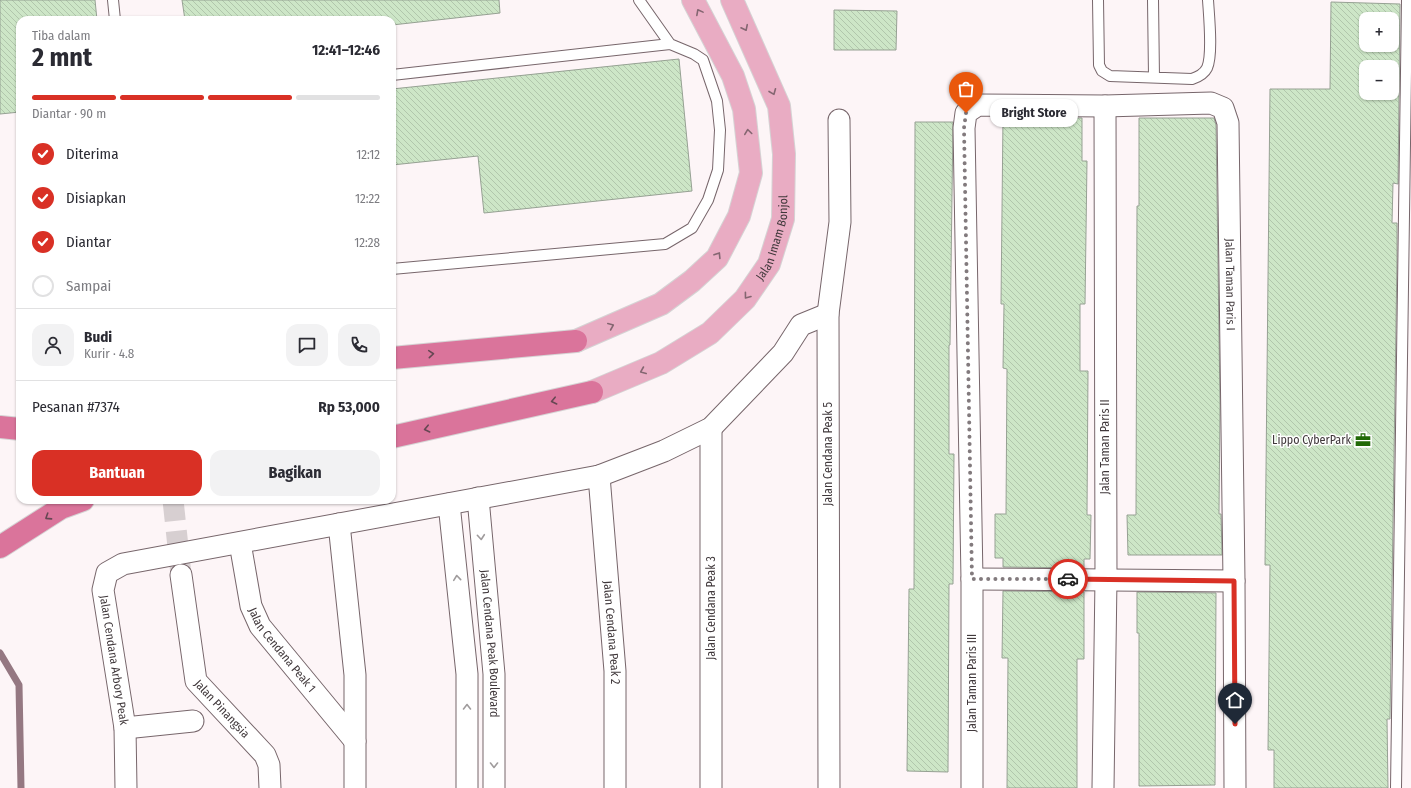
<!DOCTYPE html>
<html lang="id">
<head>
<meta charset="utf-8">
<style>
  body { margin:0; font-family:"Fira Sans Condensed",sans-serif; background:#f2f2f3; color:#2b2b33; height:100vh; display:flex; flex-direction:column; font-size:15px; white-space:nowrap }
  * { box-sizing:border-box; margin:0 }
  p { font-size:13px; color:#7c7c81 }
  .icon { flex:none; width:22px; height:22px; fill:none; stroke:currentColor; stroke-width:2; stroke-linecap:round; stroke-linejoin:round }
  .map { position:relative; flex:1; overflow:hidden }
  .side { position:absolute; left:16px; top:16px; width:380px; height:488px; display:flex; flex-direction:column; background:#fff; border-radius:12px; box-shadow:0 1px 3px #0004 }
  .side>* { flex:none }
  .fabs { position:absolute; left:1359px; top:12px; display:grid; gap:8px }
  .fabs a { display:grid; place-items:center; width:40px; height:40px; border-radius:8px; background:#fff; box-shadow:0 1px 3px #0004; font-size:20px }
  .pin { position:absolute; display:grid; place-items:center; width:34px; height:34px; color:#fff; margin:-41px -17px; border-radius:50% 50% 50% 0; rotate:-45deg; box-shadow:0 0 4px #0007 }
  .pin .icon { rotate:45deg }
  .courier { position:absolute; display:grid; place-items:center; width:40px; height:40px; margin:-20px; border:3px solid #d93025; border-radius:50%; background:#fff; color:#222; box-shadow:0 1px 5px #0007 }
  .bubble { position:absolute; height:28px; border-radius:12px; background:#fff; box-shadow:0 1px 3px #0004; font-size:13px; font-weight:700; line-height:28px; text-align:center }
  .summary em { font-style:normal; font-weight:700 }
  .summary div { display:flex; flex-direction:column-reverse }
  .summary { display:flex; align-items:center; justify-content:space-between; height:68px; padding:0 16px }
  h1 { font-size:26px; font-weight:700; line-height:30px }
  .bar { display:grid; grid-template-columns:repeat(4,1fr); gap:6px 4px; align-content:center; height:48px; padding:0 16px }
  .bar i { height:5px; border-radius:3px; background:#e1e1e2 }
  .bar .active { background:#d93025 }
  .bar p { grid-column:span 4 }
  .line { display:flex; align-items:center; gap:10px; padding:0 16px; border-top:1px solid #e1e1e2 }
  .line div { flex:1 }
  .round { display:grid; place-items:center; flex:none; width:42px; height:42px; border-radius:12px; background:#f2f2f3 }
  ol { padding:0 16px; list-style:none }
  li { display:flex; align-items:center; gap:12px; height:44px }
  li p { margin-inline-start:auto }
  li .icon { padding:4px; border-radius:50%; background:#d93025; color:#fff; stroke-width:4 }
  li:last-child { color:#7c7c81 }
  li i { width:22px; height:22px; border:2px solid #e1e1e2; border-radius:50% }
  .primary-button { display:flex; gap:8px; margin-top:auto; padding:8px 16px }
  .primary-button a { flex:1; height:46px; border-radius:12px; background:#d93025; color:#fff; font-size:16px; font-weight:700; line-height:46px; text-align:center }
  .primary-button a+a { background:#f2f2f3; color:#2b2b33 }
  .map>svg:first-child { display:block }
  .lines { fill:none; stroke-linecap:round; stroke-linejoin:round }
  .stream { stroke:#957882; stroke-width:7 }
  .building { fill:url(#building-back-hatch); stroke:#96a193; fill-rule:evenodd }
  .street-tunnel { stroke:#d7cfd1; stroke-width:21; stroke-dasharray:21 10; stroke-linecap:butt }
  .lane-casing { stroke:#77666b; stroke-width:12 }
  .street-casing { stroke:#77666b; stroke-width:23 }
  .primary-casing { stroke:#d5d3d4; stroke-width:24 }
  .highway-casing { stroke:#d5d3d4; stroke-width:24 }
  .lane { stroke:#fff; stroke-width:10 }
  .street { stroke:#fff; stroke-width:21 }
  .primary { stroke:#e9acc3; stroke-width:22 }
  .highway { stroke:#da749b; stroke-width:22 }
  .oneway { stroke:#846671 }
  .oneway2 { stroke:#664753 }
  .oneway3 { stroke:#a09c9d }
  .done { stroke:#827a7d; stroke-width:4; stroke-dasharray:0 7.2 }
  .route { stroke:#d93025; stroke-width:5 }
  .labels { text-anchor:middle; stroke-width:3; stroke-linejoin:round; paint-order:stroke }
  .street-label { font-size:12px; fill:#40383b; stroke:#fff }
  .poi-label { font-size:12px; fill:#40383b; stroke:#fff; text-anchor:end }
</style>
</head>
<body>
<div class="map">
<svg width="1411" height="788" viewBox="0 0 1411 788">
  <defs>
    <pattern id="building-back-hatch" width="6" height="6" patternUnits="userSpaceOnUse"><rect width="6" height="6" fill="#cde6c7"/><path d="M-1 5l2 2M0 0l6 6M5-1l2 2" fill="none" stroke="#b1c6ac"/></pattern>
  </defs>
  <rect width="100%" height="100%" fill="#fdf5f7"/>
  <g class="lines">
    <path class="stream" d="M0,653L19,685L21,788"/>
  </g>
  <path class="building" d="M0,0H95L97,20H20V112L0,114Z
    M182,0H499L500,13L392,25V20H185Z
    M1331,2L1400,4L1398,184L1393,183L1392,223H1397V258L1390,719H1387L1388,788H1274V750H1268L1270,565H1265L1270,89H1330ZM1366,19H1392V45H1366ZM1366,67H1392V93H1366Z
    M834,10L897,11L896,50H834Z
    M679,59L692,191L484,213L478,156L392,165V89Z
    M1003,117L1082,118V161H1087L1085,304H1080V371H1088L1087,515H1091L1090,559H1084V568L1003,567V558H995V514H1006L1007,369L1003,368L1004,304H1001Z
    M1139,118H1214L1216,125L1220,405L1219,514H1221L1222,555H1128L1127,515H1136L1137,206H1139Z
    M915,122H953L950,345H949V454H954L953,584H949L948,772L907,771L909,589H914Z
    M1003,591L1084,592V659H1077V788H1007L1008,658H1002Z
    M1137,592L1216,593L1215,785L1139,786V633H1137Z"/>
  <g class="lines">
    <path class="street-tunnel" d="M173,500L181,575"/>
    <defs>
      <path id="lane" d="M113,0L115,20
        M639,0L670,44
        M1098,0L1099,65L1102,71L1110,76L1192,79C1198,77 1204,74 1207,68C1213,55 1209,16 1208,0
        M1153,0L1154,77
        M392,75L670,44L694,54L703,60L717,101L720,130L718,170L708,200L692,228L665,244L392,269
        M1396,788L1407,0"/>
      <g id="street">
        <path d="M711,428V788"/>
        <path id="s1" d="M599,476L615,671V788"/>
        <path id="s2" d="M478,498L494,674V788"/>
        <path d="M449,504L467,674V788"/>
        <path d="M339,524L355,675V788"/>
        <path id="s3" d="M240,543L251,606L260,626L355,741"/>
        <path id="s4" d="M181,575L196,681L265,755L269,765L270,788"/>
        <path d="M972,579L1234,581"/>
        <path d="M125,728L193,721"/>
        <path d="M126,788L125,728L103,590L107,573L123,564L599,476L664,451L711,428L783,353L801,325L828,314"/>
        <path d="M829,788L828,314L840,222L839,120"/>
        <path id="s5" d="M972,788V579L964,128L966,113L978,105L1105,106L1211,103L1223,108L1228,123L1234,581L1235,788"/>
        <path d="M1103,788L1106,579L1105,106"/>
      </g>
      <g id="primary">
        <path d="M576,341L661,304L692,281L717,258L739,216L751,173L744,109L733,76L693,0"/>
        <path id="s6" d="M592,392L661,363L710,333L745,299L769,264L783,219L784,154L779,106L732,0"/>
      </g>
      <path id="highway" d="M392,358L576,341
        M0,427L20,429
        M392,437L592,392
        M0,547L61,508L83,500"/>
    </defs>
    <use href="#lane" class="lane-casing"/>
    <use href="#street" class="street-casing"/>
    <use href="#primary" class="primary-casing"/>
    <use href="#highway" class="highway-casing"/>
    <use href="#lane" class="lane"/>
    <use href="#street" class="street"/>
    <use href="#primary" class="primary"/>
    <use href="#highway" class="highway"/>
  </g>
  <defs><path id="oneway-chevron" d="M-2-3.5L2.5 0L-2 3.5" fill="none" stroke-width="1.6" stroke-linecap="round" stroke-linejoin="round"/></defs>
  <g class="oneway">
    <use href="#oneway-chevron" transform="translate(699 12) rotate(-118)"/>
    <use href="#oneway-chevron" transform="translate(745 28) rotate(64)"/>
    <use href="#oneway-chevron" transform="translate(773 92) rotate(68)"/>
    <use href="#oneway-chevron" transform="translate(748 132) rotate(-98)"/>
    <use href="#oneway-chevron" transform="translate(718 255) rotate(-58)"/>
    <use href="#oneway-chevron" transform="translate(747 296) rotate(127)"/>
    <use href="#oneway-chevron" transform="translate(611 326) rotate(-23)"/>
    <use href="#oneway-chevron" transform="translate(643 371) rotate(157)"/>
  </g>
  <g class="oneway2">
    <use href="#oneway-chevron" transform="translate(431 354) rotate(-5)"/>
    <use href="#oneway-chevron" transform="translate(554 401) rotate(167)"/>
    <use href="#oneway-chevron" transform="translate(427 429) rotate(167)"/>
    <use href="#oneway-chevron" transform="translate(48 517) rotate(147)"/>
  </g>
  <g class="oneway3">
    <use href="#oneway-chevron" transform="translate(481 537) rotate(85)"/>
    <use href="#oneway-chevron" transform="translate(457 578) rotate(-96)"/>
    <use href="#oneway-chevron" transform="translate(467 707) rotate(-90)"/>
    <use href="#oneway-chevron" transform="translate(494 765) rotate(90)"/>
  </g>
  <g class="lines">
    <path class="done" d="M966,113L964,128L972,579H1068"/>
    <path class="route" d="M1068,579L1234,581L1235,724"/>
  </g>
  <defs>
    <symbol id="office-bare" viewBox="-9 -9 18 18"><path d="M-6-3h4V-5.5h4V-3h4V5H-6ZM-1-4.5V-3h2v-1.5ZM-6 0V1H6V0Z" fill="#216a06" stroke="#fff" stroke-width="2.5" paint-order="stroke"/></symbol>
  </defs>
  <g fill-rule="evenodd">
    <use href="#office-bare" x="1352" y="429" width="22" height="22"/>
  </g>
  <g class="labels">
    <g class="street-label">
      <text dy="4" stroke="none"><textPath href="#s6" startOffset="250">Jalan Imam Bonjol</textPath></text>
      <text dy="4" stroke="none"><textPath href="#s5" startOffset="1113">Jalan Taman Paris I</textPath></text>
      <text transform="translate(1105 447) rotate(-90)" y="4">Jalan Taman Paris II</text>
      <text transform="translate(828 454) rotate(-90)" y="4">Jalan Cendana Peak 5</text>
      <text transform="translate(711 608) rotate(-90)" y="4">Jalan Cendana Peak 3</text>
      <text dy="4" stroke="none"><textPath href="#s1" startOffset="157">Jalan Cendana Peak 2</textPath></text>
      <text dy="4" stroke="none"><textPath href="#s2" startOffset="146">Jalan Cendana Peak Boulevard</textPath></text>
      <text dy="4" stroke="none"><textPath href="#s3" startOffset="118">Jalan Cendana Peak 1</textPath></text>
      <text transform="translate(114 660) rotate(81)" y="4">Jalan Cendana Arbory Peak</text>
      <text transform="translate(972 683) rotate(-90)" y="4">Jalan Taman Paris III</text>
      <text dy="4" stroke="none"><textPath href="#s4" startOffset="145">Jalan Pinangsia</textPath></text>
    </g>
    <g class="poi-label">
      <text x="1351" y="444">Lippo CyberPark</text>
    </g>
  </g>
</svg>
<div class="fabs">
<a>+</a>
<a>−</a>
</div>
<div class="pin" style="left:966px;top:113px;background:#ea580c"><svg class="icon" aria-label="bag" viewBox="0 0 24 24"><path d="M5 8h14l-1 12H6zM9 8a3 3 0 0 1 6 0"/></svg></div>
<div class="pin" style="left:1235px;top:724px;background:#1f2937"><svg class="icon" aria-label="home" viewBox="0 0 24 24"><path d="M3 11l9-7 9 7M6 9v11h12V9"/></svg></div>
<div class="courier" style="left:1068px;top:579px"><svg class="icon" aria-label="car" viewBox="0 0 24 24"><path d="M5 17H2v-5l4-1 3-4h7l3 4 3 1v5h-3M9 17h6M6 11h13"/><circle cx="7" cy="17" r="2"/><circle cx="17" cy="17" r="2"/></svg></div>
<div class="bubble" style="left:990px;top:99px;width:88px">Bright Store</div>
<section class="side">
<div class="summary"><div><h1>2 mnt</h1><p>Tiba dalam</p></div><em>12:41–12:46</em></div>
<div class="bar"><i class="active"></i><i class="active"></i><i class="active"></i><i></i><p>Diantar · 90 m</p></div>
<ol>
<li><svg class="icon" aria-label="check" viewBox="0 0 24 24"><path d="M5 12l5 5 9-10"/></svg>Diterima<p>12:12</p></li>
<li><svg class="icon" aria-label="check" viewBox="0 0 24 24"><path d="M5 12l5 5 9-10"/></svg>Disiapkan<p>12:22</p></li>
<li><svg class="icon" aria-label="check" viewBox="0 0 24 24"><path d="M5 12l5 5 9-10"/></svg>Diantar<p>12:28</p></li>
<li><i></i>Sampai</li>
</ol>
<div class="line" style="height:72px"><a class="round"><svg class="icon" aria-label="person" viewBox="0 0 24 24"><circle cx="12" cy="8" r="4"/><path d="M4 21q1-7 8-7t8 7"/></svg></a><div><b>Budi</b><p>Kurir · 4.8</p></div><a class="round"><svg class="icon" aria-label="chat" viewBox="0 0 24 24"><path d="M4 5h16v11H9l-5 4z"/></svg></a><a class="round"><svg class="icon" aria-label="phone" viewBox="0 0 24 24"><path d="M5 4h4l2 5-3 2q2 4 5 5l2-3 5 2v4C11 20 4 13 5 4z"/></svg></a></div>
<div class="line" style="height:52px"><div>Pesanan #7374</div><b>Rp 53,000</b></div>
<div class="primary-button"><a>Bantuan</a><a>Bagikan</a></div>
</section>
</div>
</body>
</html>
